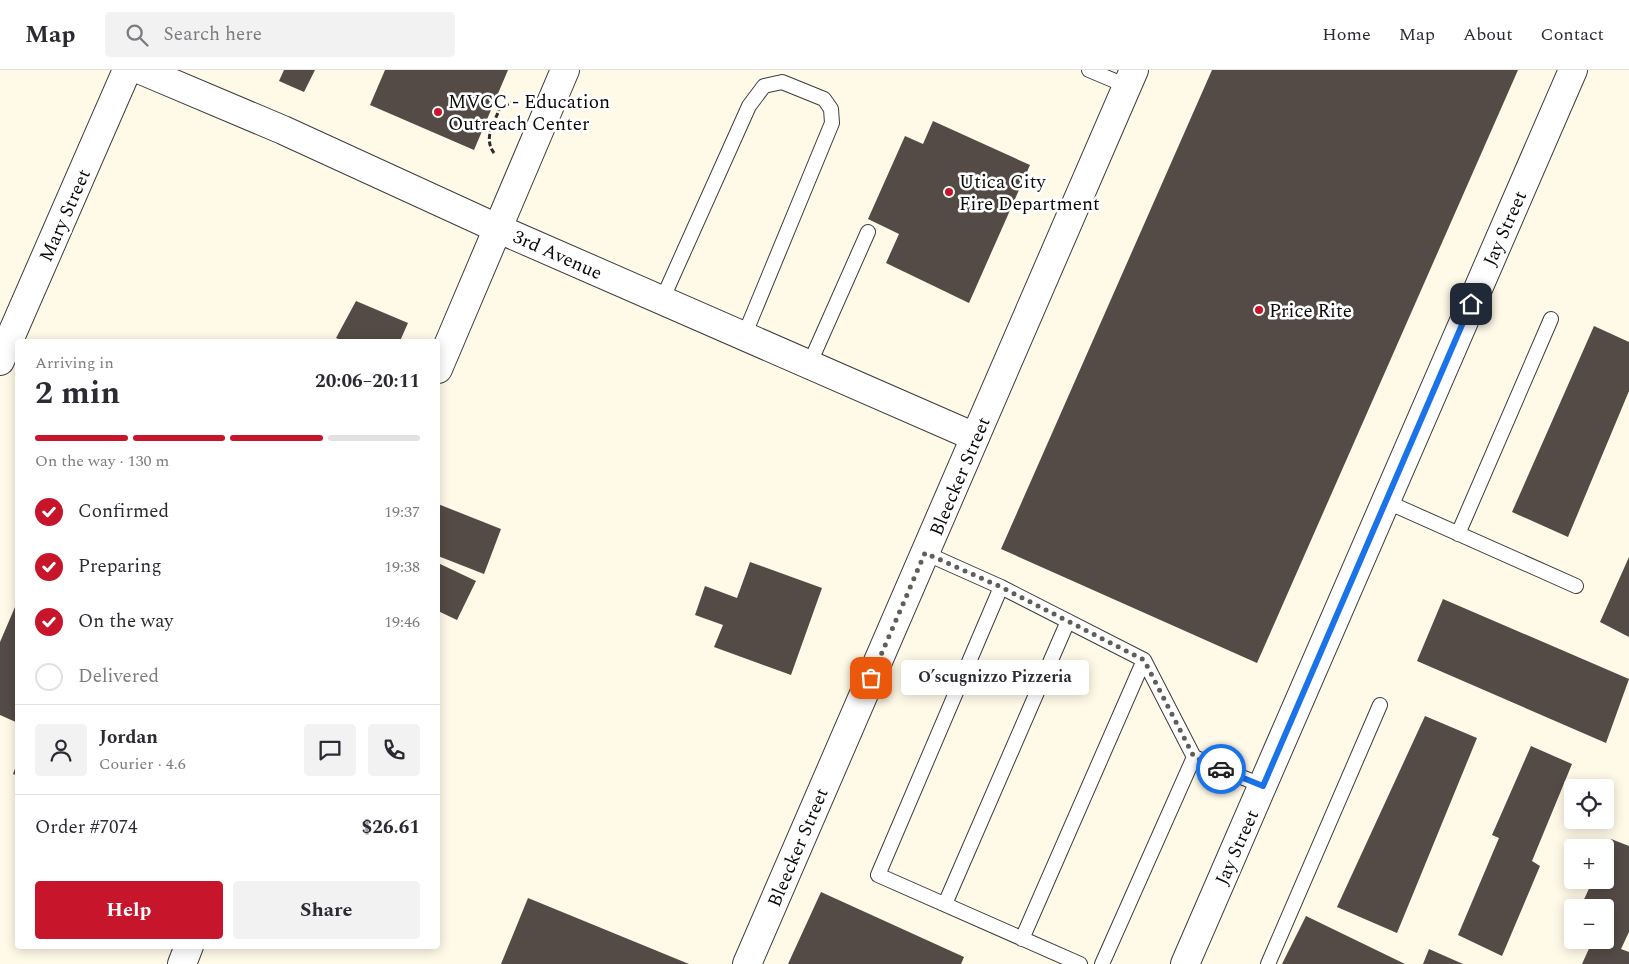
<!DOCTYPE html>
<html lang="en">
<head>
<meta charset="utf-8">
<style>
  body { margin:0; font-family:Spectral,serif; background:#f2f2f3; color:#2b2b33; height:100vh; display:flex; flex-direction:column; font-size:19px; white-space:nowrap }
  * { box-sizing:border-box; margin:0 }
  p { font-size:16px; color:#7c7c81 }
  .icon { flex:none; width:28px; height:28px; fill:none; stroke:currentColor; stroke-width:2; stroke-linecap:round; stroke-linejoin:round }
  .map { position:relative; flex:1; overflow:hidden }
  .panel { position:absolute; left:15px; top:269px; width:425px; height:610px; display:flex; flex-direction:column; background:#fff; border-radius:5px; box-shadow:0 2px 12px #0003 }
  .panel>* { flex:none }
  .fabs { position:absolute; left:1564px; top:709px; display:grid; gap:10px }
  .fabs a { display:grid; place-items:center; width:50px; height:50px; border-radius:5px; background:#fff; box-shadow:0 2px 12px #0003; font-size:25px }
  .pin { position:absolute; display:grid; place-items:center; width:42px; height:42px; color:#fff; margin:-21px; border-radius:10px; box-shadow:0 2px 8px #0006 }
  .courier { position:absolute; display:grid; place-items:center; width:50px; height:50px; margin:-25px; border:4px solid #1a73e8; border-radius:50%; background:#fff; color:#222; box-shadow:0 1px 6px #0007 }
  .bubble { position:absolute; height:35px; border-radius:5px; background:#fff; box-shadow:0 2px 12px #0003; font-size:16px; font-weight:700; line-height:35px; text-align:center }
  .headline em { font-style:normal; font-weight:700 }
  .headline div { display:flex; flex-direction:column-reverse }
  .headline { display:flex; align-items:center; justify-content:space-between; height:85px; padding:0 20px }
  h1 { font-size:32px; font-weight:700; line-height:38px }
  .bar { display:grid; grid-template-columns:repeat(4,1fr); gap:8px 5px; align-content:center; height:60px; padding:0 20px }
  .bar i { height:6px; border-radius:4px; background:#e1e1e2 }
  .bar .active { background:#c7152b }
  .bar p { grid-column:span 4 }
  .line { display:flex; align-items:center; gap:12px; padding:0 20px; border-top:1px solid #e1e1e2 }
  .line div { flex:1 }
  .round { display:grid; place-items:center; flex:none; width:52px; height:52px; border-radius:5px; background:#f2f2f3 }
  ol { padding:0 20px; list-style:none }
  li { display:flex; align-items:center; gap:15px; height:55px }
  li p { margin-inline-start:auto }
  li .icon { padding:5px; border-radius:50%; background:#c7152b; color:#fff; stroke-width:4 }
  li:last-child { color:#7c7c81 }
  li i { width:28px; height:28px; border:2px solid #e1e1e2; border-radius:50% }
  .cta { display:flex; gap:10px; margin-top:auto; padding:10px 20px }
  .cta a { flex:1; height:58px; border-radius:5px; background:#c7152b; color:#fff; font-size:20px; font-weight:700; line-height:58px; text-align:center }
  .cta a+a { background:#f2f2f3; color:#2b2b33 }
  header { display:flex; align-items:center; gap:30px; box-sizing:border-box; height:70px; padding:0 25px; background:#fff; border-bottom:1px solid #e1e1e2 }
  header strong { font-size:24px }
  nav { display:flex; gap:28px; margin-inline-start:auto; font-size:18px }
  .search { width:350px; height:45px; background:#f2f2f3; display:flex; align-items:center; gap:12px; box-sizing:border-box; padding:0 18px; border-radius:5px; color:#7c7c81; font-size:19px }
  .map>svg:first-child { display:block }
  .building { fill:#544a46 }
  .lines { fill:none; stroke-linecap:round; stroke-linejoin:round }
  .service-casing { stroke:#3d3d3d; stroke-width:16 }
  .minor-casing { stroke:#3d3d3d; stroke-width:30 }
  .tertiary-casing { stroke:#3d3d3d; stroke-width:30 }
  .path { stroke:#2c2c2c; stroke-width:3; stroke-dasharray:5 2.5; stroke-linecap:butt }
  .service { stroke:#fff; stroke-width:14 }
  .minor { stroke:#fff; stroke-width:28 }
  .tertiary { stroke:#fff; stroke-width:28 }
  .done { stroke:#605e58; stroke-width:5; stroke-dasharray:0 9 }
  .route { stroke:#1a73e8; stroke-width:6 }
  .poi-dot { fill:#c7152b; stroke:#fff; stroke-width:2 }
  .labels { text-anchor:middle; stroke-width:5; stroke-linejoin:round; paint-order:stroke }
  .poi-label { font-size:19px; fill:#0a0a0a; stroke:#fff; text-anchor:start }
  .street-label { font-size:19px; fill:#0a0a0a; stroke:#fff }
</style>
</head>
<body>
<header>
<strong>Map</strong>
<div class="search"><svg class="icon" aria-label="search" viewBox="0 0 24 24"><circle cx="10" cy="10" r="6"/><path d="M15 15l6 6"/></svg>Search here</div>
<nav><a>Home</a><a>Map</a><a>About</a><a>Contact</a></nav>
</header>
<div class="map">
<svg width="1629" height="894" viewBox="0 0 1629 894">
  <rect width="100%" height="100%" fill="#fff9e8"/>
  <path class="building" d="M284,0H315L304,22L279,11Z
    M385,0H508L474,80L370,35Z
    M1212,0H1518L1257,593L1001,479Z
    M933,51L1030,95L969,233L886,193L899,164L868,149L905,66L923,74Z
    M356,231L408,253L400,271H343L336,268Z
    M1594,256L1629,272V321L1568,467L1512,442Z
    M438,434L501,459L484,504L438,486Z
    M1629,487V567L1600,552Z
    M750,492L822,518L791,605L714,577L723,555L695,545L705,516L737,528Z
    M438,493L476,511L457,550L438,541Z
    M1443,529L1629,609L1606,673L1417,591Z
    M18,530V653L0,645V572Z
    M1425,646L1477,668L1397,863L1337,837Z
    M1531,676L1572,694L1532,791L1540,796L1502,886L1458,865L1499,768L1492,765Z
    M17,693H18V706L13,704Z
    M1611,769L1629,776V862L1621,879L1629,882V894H1582L1592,872L1589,870H1605V838H1580L1593,810H1605V783Z
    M821,822L964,887L961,894H788Z
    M528,828L689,894H501Z
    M1306,846L1405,894H1282Z
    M1429,879L1463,894H1423Z"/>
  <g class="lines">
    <defs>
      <path id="service" d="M1089,0L1127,16
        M662,230L749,36L764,16L782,12L824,29L831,39L832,53L744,266
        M809,295L868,162
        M1385,431L1576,516
        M1458,464L1551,249
        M925,483L1001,517L878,805L1080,894
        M1001,517L1144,590L1194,687
        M945,834L1068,551
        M1022,869L1144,590
        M1102,894L1194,687L1263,716
        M1268,894L1380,635"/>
      <path id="minor" d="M141,0L283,60L499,159L975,367
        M0,291L127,0
        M438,299L565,0
        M182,894L189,876
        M1185,894L1573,0"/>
      <path id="tertiary" d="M747,894L1134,0"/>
    </defs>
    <use href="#service" class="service-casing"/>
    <use href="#minor" class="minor-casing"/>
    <use href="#tertiary" class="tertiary-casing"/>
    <path class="path" d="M494,83C483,68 494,53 500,38L517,30"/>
    <use href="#service" class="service"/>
    <use href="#minor" class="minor"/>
    <use href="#tertiary" class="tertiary"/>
  </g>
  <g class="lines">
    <path class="done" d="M871,608L925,483L1001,517L1144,590L1194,687L1221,699"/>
    <path class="route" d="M1221,699L1263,716L1471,234"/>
  </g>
  <g class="poi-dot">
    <circle cx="438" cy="42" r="5"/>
    <circle cx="949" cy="122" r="5"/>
    <circle cx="1259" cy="240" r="5"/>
  </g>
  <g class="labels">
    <g class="poi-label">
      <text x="448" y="38">MVCC - Education<tspan x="448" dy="22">Outreach Center</tspan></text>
      <text x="959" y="118">Utica City<tspan x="959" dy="22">Fire Department</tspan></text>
      <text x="1269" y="247">Price Rite</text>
    </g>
    <g class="street-label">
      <text transform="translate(64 145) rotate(-66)" y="7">Mary Street</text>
      <text transform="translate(1504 158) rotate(-66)" y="7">Jay Street</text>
      <text transform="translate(558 184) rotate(24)" y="7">3rd Avenue</text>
      <text transform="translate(959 406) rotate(-67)" y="7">Bleecker Street</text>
      <text transform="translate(797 777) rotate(-67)" y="7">Bleecker Street</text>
      <text transform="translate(1236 777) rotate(-66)" y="7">Jay Street</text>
    </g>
  </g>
</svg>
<div class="fabs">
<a><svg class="icon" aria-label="locate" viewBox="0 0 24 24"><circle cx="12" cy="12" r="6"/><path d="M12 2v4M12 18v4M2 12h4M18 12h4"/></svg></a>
<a>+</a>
<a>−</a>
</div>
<div class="pin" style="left:871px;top:608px;background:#ea580c"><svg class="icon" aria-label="bag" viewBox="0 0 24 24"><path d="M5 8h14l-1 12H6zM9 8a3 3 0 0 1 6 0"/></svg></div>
<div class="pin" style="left:1471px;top:234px;background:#1f2937"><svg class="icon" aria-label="home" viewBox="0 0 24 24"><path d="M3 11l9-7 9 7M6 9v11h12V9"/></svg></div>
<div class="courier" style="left:1221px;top:699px"><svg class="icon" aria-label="car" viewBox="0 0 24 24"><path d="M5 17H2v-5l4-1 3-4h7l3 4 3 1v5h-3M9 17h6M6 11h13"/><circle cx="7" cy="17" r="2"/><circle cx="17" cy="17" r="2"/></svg></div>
<div class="bubble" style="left:901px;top:590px;width:188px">O’scugnizzo Pizzeria</div>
<section class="panel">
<div class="headline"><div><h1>2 min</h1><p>Arriving in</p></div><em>20:06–20:11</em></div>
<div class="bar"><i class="active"></i><i class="active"></i><i class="active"></i><i></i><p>On the way · 130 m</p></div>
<ol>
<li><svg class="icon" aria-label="check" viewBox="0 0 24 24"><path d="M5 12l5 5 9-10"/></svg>Confirmed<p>19:37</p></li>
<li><svg class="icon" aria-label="check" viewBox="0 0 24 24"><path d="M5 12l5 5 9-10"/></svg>Preparing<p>19:38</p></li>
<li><svg class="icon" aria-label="check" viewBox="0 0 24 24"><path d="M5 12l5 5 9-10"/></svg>On the way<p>19:46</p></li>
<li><i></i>Delivered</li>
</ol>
<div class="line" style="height:90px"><a class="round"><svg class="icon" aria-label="person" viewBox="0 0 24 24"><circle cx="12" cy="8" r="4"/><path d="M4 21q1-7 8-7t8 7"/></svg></a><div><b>Jordan</b><p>Courier · 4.6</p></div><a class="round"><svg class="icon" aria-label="chat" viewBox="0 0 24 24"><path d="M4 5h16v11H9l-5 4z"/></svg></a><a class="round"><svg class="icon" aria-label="phone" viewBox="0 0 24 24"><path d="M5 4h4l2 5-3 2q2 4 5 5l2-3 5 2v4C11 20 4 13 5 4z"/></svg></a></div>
<div class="line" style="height:65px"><div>Order #7074</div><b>$26.61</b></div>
<div class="cta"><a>Help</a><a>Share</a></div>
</section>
</div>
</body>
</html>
